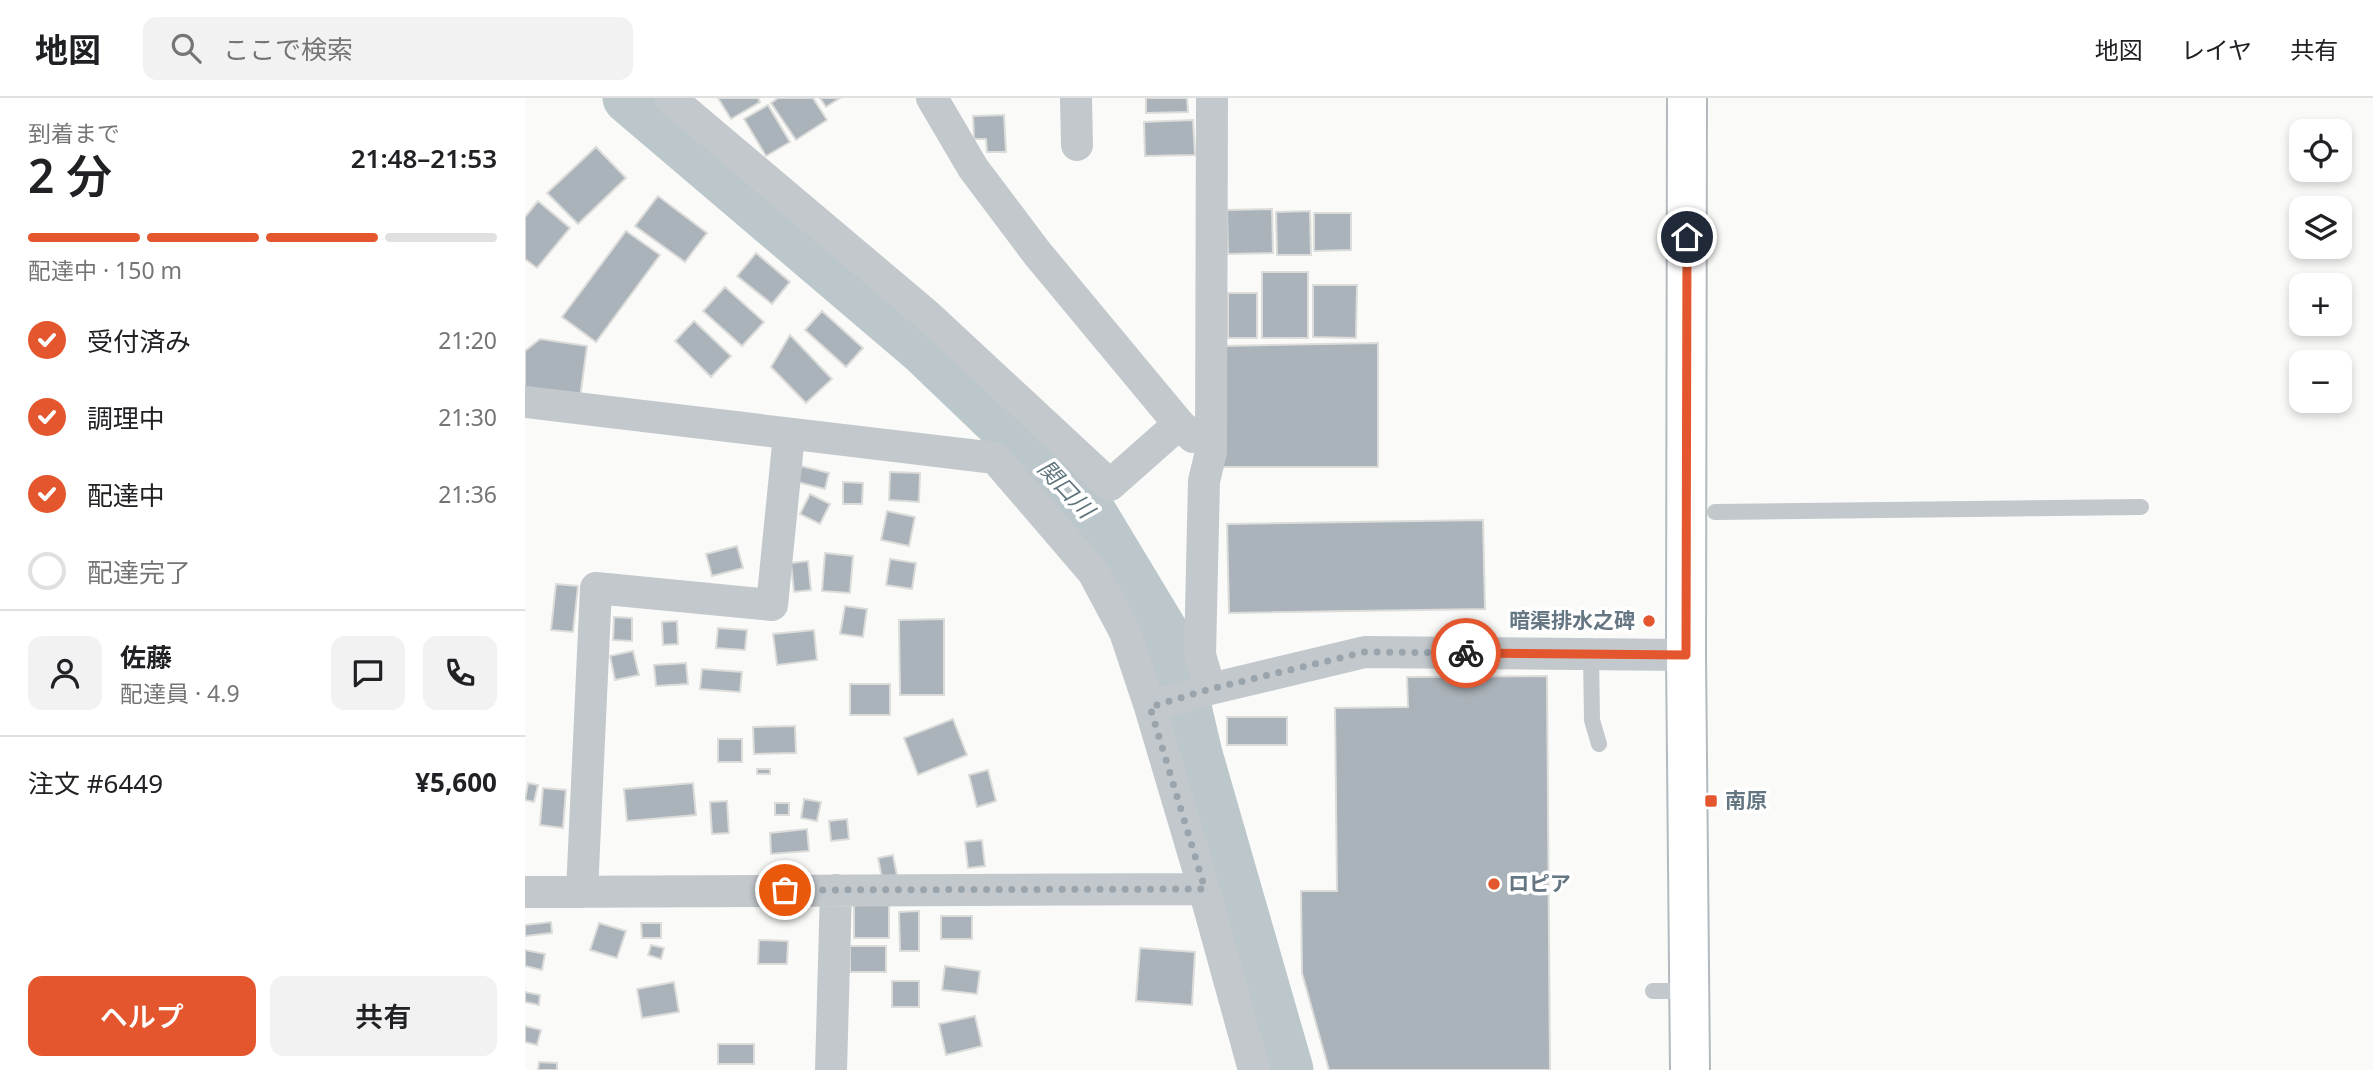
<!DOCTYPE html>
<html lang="ja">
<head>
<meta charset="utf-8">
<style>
  body { margin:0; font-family:"Noto Sans","Noto Sans JP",sans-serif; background:#f2f2f2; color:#202124; height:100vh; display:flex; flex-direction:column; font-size:26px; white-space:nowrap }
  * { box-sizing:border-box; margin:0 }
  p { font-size:23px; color:#757577 }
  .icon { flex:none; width:38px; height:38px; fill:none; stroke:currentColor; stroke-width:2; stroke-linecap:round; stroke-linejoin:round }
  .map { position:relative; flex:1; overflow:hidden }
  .side { display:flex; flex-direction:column; background:#fff; width:525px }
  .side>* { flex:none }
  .tools { position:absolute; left:1764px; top:21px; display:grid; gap:14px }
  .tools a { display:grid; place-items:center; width:63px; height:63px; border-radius:14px; background:#fff; box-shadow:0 4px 10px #0003; font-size:35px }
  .pin { position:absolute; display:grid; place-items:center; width:60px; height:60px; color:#fff; margin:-30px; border:4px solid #fff; border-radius:50%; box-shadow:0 2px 7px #0007 }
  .courier { position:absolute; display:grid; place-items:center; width:70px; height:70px; margin:-35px; border:5px solid #e4572e; border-radius:50%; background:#fff; color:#222; box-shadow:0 2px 9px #0007 }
  .headline em { font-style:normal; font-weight:600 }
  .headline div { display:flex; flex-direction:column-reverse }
  .headline { display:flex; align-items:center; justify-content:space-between; height:119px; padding:0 28px }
  h1 { font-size:46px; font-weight:600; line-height:52px }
  .bar { display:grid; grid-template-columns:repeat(4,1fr); gap:10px 7px; align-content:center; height:84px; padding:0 28px }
  .bar i { height:9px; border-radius:5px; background:#e0e0e0 }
  .bar .selected { background:#e4572e }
  .bar p { grid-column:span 4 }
  .line { display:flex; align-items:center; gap:18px; padding:0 28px; border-top:2px solid #e0e0e0 }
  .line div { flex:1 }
  .round { display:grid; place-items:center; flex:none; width:74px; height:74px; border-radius:14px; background:#f2f2f2 }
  ol { padding:0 28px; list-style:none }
  li { display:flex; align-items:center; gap:21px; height:77px }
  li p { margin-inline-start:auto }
  li .icon { padding:7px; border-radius:50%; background:#e4572e; color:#fff; stroke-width:4 }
  li:last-child { color:#757577 }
  li i { width:38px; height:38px; border:4px solid #e0e0e0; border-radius:50% }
  .button { display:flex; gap:14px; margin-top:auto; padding:14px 28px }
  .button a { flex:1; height:80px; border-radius:14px; background:#e4572e; color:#fff; font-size:28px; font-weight:600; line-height:80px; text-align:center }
  .button a+a { background:#f2f2f2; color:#202124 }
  header { display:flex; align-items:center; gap:42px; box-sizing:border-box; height:98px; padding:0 35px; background:#fff; border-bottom:2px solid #e0e0e0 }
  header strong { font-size:33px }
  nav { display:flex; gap:38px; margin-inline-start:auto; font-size:24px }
  .search { width:490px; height:63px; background:#f2f2f2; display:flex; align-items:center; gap:18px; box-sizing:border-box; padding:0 24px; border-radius:14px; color:#757577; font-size:26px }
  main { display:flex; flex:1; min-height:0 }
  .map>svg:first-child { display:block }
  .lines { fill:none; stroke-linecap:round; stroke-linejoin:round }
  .river { stroke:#bbc7cb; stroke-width:51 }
  .building { fill:#aab3b9; stroke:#dcdcda; stroke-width:2 }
  .secondary-casing { stroke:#b3babf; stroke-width:42 }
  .lane { stroke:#c3c8cc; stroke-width:16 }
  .street { stroke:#c3c8cc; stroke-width:32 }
  .secondary { stroke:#fff; stroke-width:38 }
  .done { stroke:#99a4ac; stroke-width:7; stroke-dasharray:0 12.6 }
  .route { stroke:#e4572e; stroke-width:9 }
  .poi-dot { fill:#e4572e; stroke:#fff; stroke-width:2.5 }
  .labels { text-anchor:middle; stroke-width:7; stroke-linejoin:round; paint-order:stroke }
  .poi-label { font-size:21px; font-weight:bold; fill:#657683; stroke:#fff; text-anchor:start }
  .water-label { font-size:23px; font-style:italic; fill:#60757c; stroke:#fff }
</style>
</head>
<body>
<header>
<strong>地図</strong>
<div class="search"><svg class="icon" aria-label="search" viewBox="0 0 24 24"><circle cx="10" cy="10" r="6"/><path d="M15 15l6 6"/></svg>ここで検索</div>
<nav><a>地図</a><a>レイヤ</a><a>共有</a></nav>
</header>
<main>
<section class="side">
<div class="headline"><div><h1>2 分</h1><p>到着まで</p></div><em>21:48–21:53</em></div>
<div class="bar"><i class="selected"></i><i class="selected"></i><i class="selected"></i><i></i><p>配達中 · 150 m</p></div>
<ol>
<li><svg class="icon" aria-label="check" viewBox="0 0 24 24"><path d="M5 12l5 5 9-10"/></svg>受付済み<p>21:20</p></li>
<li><svg class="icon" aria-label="check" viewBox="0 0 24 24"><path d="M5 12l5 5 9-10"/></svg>調理中<p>21:30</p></li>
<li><svg class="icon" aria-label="check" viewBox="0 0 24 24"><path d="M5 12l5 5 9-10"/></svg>配達中<p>21:36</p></li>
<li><i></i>配達完了</li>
</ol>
<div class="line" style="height:126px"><a class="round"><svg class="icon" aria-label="person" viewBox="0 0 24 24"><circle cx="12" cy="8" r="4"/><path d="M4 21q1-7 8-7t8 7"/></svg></a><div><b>佐藤</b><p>配達員 · 4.9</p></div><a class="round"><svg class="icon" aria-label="chat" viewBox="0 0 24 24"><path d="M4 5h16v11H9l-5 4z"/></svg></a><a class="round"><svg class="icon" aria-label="phone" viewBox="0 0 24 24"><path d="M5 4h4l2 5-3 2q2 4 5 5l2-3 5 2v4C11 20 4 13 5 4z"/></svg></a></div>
<div class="line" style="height:91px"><div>注文 #6449</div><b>¥5,600</b></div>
<div class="button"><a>ヘルプ</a><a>共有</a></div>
</section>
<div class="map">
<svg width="1848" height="972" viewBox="0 0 1848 972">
  <rect width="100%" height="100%" fill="#fafaf8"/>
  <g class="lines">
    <path class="river" d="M103,0L398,251L562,408L647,549L672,656L763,972"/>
  </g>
  <path class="building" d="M193,0H233L235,4L206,21Z
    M253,0H288L302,22L271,42L246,5Z
    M295,0H315L301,9Z
    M621,0H662L663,14L621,15Z
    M243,7L265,44L241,58L219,21Z
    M479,17L481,54H462L461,41H449L448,18Z
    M668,22L670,57L620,58L619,24Z
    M71,49L101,80L53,126L22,95Z
    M133,98L182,135L160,164L110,128Z
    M13,103L45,130L12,170L0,161V119Z
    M747,111L748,155L703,156L702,112Z
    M785,113L786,157H752L751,114Z
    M789,115H826V152L789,153Z
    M101,133L135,157L71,244L37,219Z
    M231,155L265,184L247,206L212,178Z
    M737,174H783V240H737Z
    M788,187H832L831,240L788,239Z
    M200,189L239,224L217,248L178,213Z
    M703,195H732V240H703Z
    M297,213L338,250L321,269L280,232Z
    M169,223L206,258L186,279L150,243Z
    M265,237L307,281L281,305L246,269Z
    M15,241L62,248L55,300L0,292V253Z
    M853,245V369H698L697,248Z
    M276,368L304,375L300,391L272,384Z
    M365,374L395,375L394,404L364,402Z
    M318,384L338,385L337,406H318Z
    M285,396L305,406L295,426L275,416Z
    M362,413L390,419L384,448L356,442Z
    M958,422L960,511L704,515L702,426Z
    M212,448L218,470L187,478L181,456Z
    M300,455L328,458L325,495L297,493Z
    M365,461L391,465L387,491L361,487Z
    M283,463L286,492L269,494L266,465Z
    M31,486L53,488L48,534L26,532Z
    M320,508L342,511L338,539L315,536Z
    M89,519L107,520V543L88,542Z
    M419,521V597H375L374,522Z
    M152,523L153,546L138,547L137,524Z
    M193,530L222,532L220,552L191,550Z
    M289,532L292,562L252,567L248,536Z
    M108,553L114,577L90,582L85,558Z
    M161,565L163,586L131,588L129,567Z
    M177,571L217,574L215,594L175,591Z
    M1022,578L1025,972H804L777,875L776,793H812L810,610L883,609L882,579Z
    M325,586H365V617H325Z
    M702,619H762V647H702Z
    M428,621L442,657L393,677L379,640Z
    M270,628L271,655L229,656L228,629Z
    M193,641H217V664H193Z
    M232,671H245V676H232Z
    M463,672L471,703L452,709L444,677Z
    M3,685L13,687L9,704L0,702Z
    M168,685L171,717L102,723L99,691Z
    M18,690L41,692L38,730L15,727Z
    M279,701L296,704L292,723L276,720Z
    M202,703L204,735L187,736L185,704Z
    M250,705H264V717H250Z
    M322,721L324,741L306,743L304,723Z
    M282,731L284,753L246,756L245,735Z
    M457,742L460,768L443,770L440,744Z
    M368,757L372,777L357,780L353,760Z
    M329,804H364V840H329Z
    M394,813V853H375L374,814Z
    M416,818H447V841H416Z
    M26,824L27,835L0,838V827Z
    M74,825L101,833L92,860L65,852Z
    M116,825H136V840H117Z
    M234,842L263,843L262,866H233Z
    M126,847L139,850L136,861L123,857Z
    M325,848H361V874H325Z
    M615,850L670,854L667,907L611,903Z
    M0,852L20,856L17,872L0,868Z
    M420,868L455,873L452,896L417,892Z
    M367,883H394V909H367Z
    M149,884L154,914L117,920L112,891Z
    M0,894L15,897L14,907L0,904Z
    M450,918L457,948L421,957L414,926Z
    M0,928L16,932L12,947L0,944Z
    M193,946H229V966H193Z
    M14,964L32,965V972H13Z"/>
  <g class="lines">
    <defs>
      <path id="secondary" d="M1162,0L1161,557L1165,972"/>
    </defs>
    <use href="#secondary" class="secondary-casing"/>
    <path class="lane" d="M1190,414L1616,409
      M1066,557L1067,622L1074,646
      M1128,893H1164"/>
    <path class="street" d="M145,0L402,217L585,387L654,326
      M407,0L448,70L512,155L654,326L668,339
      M551,0L552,47
      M0,304L470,360L568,474L600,534L625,609L679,791
      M685,591L675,557L679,383L686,354L687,0
      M625,609L685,591L840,554L1161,557
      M0,794L679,791L729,972
      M57,794L71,490L247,507L264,337
      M306,972L311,792"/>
    <use href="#secondary" class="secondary"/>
  </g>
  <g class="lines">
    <path class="done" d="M260,792L680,791L625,609L685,591L840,554L941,555"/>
    <path class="route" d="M941,555L1161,557L1162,139"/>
  </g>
  <g class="poi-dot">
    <circle cx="1124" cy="523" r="7"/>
    <rect x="1179" y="696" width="14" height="14" rx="3.5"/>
    <circle cx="969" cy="786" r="7"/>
  </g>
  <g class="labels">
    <g class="poi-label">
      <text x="1110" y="530" text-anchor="end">暗渠排水之碑</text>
      <text x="1200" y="710">南原</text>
      <text x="983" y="793">ロピア</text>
    </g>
    <g class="water-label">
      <text transform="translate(541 391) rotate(47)" y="8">関口川</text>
    </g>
  </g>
</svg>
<div class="tools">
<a><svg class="icon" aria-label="locate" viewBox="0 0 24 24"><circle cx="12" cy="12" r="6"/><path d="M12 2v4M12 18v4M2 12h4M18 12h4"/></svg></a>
<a><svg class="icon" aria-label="layers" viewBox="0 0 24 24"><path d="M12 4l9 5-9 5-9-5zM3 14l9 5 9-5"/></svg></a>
<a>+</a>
<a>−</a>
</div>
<div class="pin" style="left:260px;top:792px;background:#ea580c"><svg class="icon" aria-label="bag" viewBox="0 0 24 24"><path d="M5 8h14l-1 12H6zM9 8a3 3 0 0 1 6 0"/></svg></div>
<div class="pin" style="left:1162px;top:139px;background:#1f2937"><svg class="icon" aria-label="home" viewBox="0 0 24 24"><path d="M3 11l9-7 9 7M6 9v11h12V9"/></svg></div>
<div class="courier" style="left:941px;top:555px"><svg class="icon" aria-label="bike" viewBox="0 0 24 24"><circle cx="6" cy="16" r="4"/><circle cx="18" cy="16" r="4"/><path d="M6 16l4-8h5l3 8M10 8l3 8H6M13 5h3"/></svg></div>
</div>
</main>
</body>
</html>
